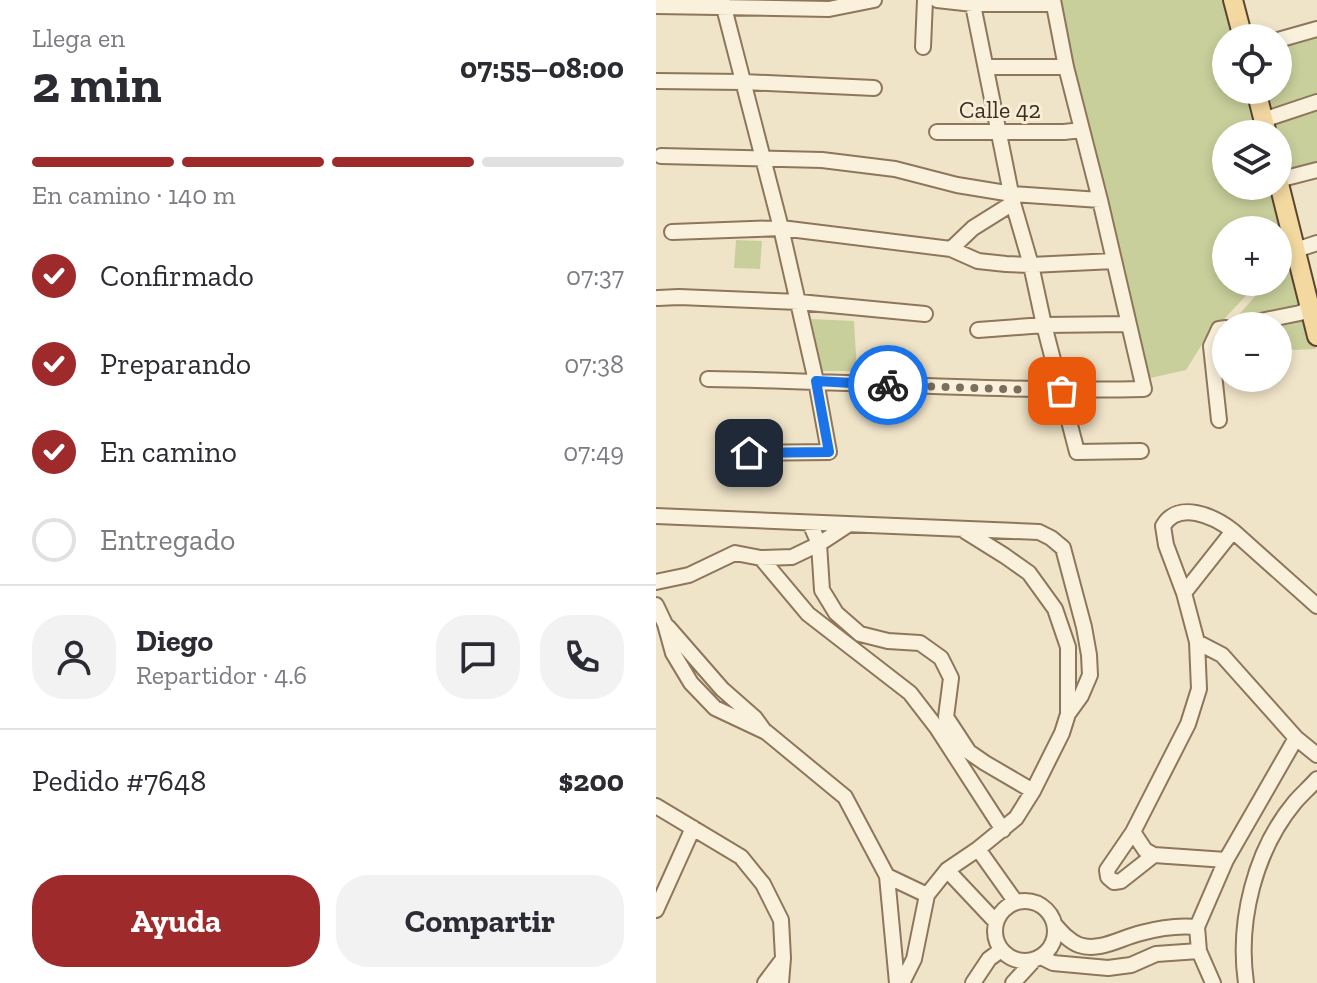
<!DOCTYPE html>
<html lang="es">
<head>
<meta charset="utf-8">
<style>
  body { margin:0; font-family:"Zilla Slab",serif; background:#f2f2f3; color:#2b2b33; height:100vh; display:flex; flex-direction:column; font-size:30px; white-space:nowrap }
  * { box-sizing:border-box; margin:0 }
  p { font-size:26px; color:#7c7c81 }
  .icon { flex:none; width:44px; height:44px; fill:none; stroke:currentColor; stroke-width:2; stroke-linecap:round; stroke-linejoin:round }
  .map { position:relative; flex:1; overflow:hidden }
  .side { display:flex; flex-direction:column; background:#fff; width:656px }
  .side>* { flex:none }
  .buttons { position:absolute; left:556px; top:24px; display:grid; gap:16px }
  .buttons a { display:grid; place-items:center; width:80px; height:80px; border-radius:50%; background:#fff; box-shadow:0 4px 12px #0003; font-size:40px }
  .pin { position:absolute; display:grid; place-items:center; width:68px; height:68px; color:#fff; margin:-34px; border-radius:16px; box-shadow:0 4px 12px #0006 }
  .courier { position:absolute; display:grid; place-items:center; width:80px; height:80px; margin:-40px; border:6px solid #1a73e8; border-radius:50%; background:#fff; color:#222; box-shadow:0 2px 10px #0007 }
  .head em { font-style:normal; font-weight:700 }
  .head div { display:flex; flex-direction:column-reverse }
  .head { display:flex; align-items:center; justify-content:space-between; height:136px; padding:0 32px }
  h1 { font-size:52px; font-weight:700; line-height:60px }
  .bar { display:grid; grid-template-columns:repeat(4,1fr); gap:12px 8px; align-content:center; height:96px; padding:0 32px }
  .bar i { height:10px; border-radius:6px; background:#e1e1e2 }
  .bar .current { background:#9e2a2b }
  .bar p { grid-column:span 4 }
  .line { display:flex; align-items:center; gap:20px; padding:0 32px; border-top:2px solid #e1e1e2 }
  .line div { flex:1 }
  .round { display:grid; place-items:center; flex:none; width:84px; height:84px; border-radius:32px; background:#f2f2f3 }
  ol { padding:0 32px; list-style:none }
  li { display:flex; align-items:center; gap:24px; height:88px }
  li p { margin-inline-start:auto }
  li .icon { padding:8px; border-radius:50%; background:#9e2a2b; color:#fff; stroke-width:4 }
  li:last-child { color:#7c7c81 }
  li i { width:44px; height:44px; border:4px solid #e1e1e2; border-radius:50% }
  .cta { display:flex; gap:16px; margin-top:auto; padding:16px 32px }
  .cta a { flex:1; height:92px; border-radius:32px; background:#9e2a2b; color:#fff; font-size:32px; font-weight:700; line-height:92px; text-align:center }
  .cta a+a { background:#f2f2f3; color:#2b2b33 }
  main { display:flex; flex:1; min-height:0 }
  .map>svg:first-child { display:block }
  .green { fill:#c9cf9b }
  .lines { fill:none; stroke-linecap:round; stroke-linejoin:round }
  .minor-casing { stroke:#8d765c; stroke-width:18 }
  .major-casing { stroke:#5b4430; stroke-width:22 }
  .minor { stroke:#faf1dc; stroke-width:14 }
  .major { stroke:#f3d9a0; stroke-width:18 }
  .done { stroke:#7c6e5b; stroke-width:8; stroke-dasharray:0 14.4 }
  .route { stroke:#1a73e8; stroke-width:10 }
  .labels { text-anchor:middle; stroke-width:6; stroke-linejoin:round; paint-order:stroke }
  .street-label { font-size:24px; fill:#3d2e20; stroke:#f7eed8 }
</style>
</head>
<body>
<main>
<section class="side">
<div class="head"><div><h1>2 min</h1><p>Llega en</p></div><em>07:55–08:00</em></div>
<div class="bar"><i class="current"></i><i class="current"></i><i class="current"></i><i></i><p>En camino · 140 m</p></div>
<ol>
<li><svg class="icon" aria-label="check" viewBox="0 0 24 24"><path d="M5 12l5 5 9-10"/></svg>Confirmado<p>07:37</p></li>
<li><svg class="icon" aria-label="check" viewBox="0 0 24 24"><path d="M5 12l5 5 9-10"/></svg>Preparando<p>07:38</p></li>
<li><svg class="icon" aria-label="check" viewBox="0 0 24 24"><path d="M5 12l5 5 9-10"/></svg>En camino<p>07:49</p></li>
<li><i></i>Entregado</li>
</ol>
<div class="line" style="height:144px"><a class="round"><svg class="icon" aria-label="person" viewBox="0 0 24 24"><circle cx="12" cy="8" r="4"/><path d="M4 21q1-7 8-7t8 7"/></svg></a><div><b>Diego</b><p>Repartidor · 4.6</p></div><a class="round"><svg class="icon" aria-label="chat" viewBox="0 0 24 24"><path d="M4 5h16v11H9l-5 4z"/></svg></a><a class="round"><svg class="icon" aria-label="phone" viewBox="0 0 24 24"><path d="M5 4h4l2 5-3 2q2 4 5 5l2-3 5 2v4C11 20 4 13 5 4z"/></svg></a></div>
<div class="line" style="height:104px"><div>Pedido #7648</div><b>$200</b></div>
<div class="cta"><a>Ayuda</a><a>Compartir</a></div>
</section>
<div class="map">
<svg width="661" height="983" viewBox="0 0 661 983">
  <rect width="100%" height="100%" fill="#f0e4c8"/>
  <path class="green" d="M394,0H575L585,38H570V90H598L609,134H570V186H622L638,246L622,262V230H570V282H603L550,338L530,370L490,379L474,322L469,270L459,262L434,146L433,125L423,100Z
    M661,36V97L615,112L609,90H622V45Z
    M661,107V164L630,172L622,142V134H620L616,121Z
    M80,240L106,241L104,269L78,268Z
    M638,260L660,349L638,350L630,346L622,352V326H573L608,286L613,282H622V274Z
    M155,319L198,321L201,371H166Z"/>
  <g class="lines">
    <defs>
      <path id="minor" d="M66,0L125,228L160,381L173,452L93,453
        M281,0L317,4H397
        M316,0L357,203L375,265L388,325L421,452L485,451
        M0,6L173,9L218,0
        M622,40L661,29
        M267,47L269,0
        M330,67H410
        M0,81L88,82L218,88
        M607,120L661,102
        M281,132H408L426,130
        M5,156L166,160L239,169L301,185L356,194L444,200
        M622,180L661,170
        M16,232L125,228L295,249L322,261L350,264L375,265L458,261
        M295,249L317,228L357,203
        M640,250L661,243
        M2,298L23,297L143,302L269,314
        M580,326L644,313L654,308
        M322,330L388,325L473,324
        M52,379C198,381 343,392 488,389L444,200L410,67L397,0
        M563,420L555,346L563,329L570,328
        M0,516L383,532L395,538L407,548L428,627L433,655L434,675L425,696L412,714
        M154,523L163,544L166,590L180,613L204,634L232,641L264,643L285,658L295,678L290,717L313,752L329,763L377,791
        M105,558L152,614L254,693L281,728L347,830
        M0,582L33,575L79,553L105,558L136,557L163,544L192,525
        M528,593L510,545L507,526C522,500 558,516 577,531
        M0,605L9,624L17,653L35,683L59,708L110,732L189,797L231,876L241,983
        M12,627L66,689L99,718L107,729
        M541,642L566,655L640,738L661,755
        M0,806L85,857L107,884L125,920L127,958L125,983
        M477,832L451,870L452,877L458,882L465,881L498,855
        M322,849L359,901
        M570,860L498,855L489,850L477,832L532,724L543,689L541,642L528,593L577,531L661,606
        M291,870L339,921
        M231,876L271,895
        M339 931a30 30 0 1 1 60 0a30 30 0 1 1-60 0Z
        M0,910L37,828
        M399,925C406,933 413,941 423,945C444,952 464,938 485,933C503,928 522,925 541,927
        M385,957L397,963L452,968L475,965L500,954L543,951
        M109,983L127,959
        M246,983L258,959L271,895L291,870L322,849L360,818L377,791L406,733L412,714V647L399,609L373,573L349,556L309,531
        M317,983L333,959L345,950
        M357,983L378,960
        M557,983L543,951L541,927L570,860L640,738
        M590,983C581,921 599,850 639,802C646,794 654,787 661,779"/>
      <path id="major" d="M577,0L587,38
        M600,90L611,134
        M622,180L661,336"/>
    </defs>
    <use href="#minor" class="minor-casing"/>
    <use href="#major" class="major-casing"/>
    <use href="#minor" class="minor"/>
    <use href="#major" class="major"/>
  </g>
  <g class="lines">
    <path class="done" d="M232,385L406,391"/>
    <path class="route" d="M93,453L173,452L160,381L232,385"/>
  </g>
  <g class="labels">
    <g class="street-label">
      <text x="344" y="118">Calle 42</text>
    </g>
  </g>
</svg>
<div class="buttons">
<a><svg class="icon" aria-label="locate" viewBox="0 0 24 24"><circle cx="12" cy="12" r="6"/><path d="M12 2v4M12 18v4M2 12h4M18 12h4"/></svg></a>
<a><svg class="icon" aria-label="layers" viewBox="0 0 24 24"><path d="M12 4l9 5-9 5-9-5zM3 14l9 5 9-5"/></svg></a>
<a>+</a>
<a>−</a>
</div>
<div class="pin" style="left:406px;top:391px;background:#ea580c"><svg class="icon" aria-label="bag" viewBox="0 0 24 24"><path d="M5 8h14l-1 12H6zM9 8a3 3 0 0 1 6 0"/></svg></div>
<div class="pin" style="left:93px;top:453px;background:#1f2937"><svg class="icon" aria-label="home" viewBox="0 0 24 24"><path d="M3 11l9-7 9 7M6 9v11h12V9"/></svg></div>
<div class="courier" style="left:232px;top:385px"><svg class="icon" aria-label="bike" viewBox="0 0 24 24"><circle cx="6" cy="16" r="4"/><circle cx="18" cy="16" r="4"/><path d="M6 16l4-8h5l3 8M10 8l3 8H6M13 5h3"/></svg></div>
</div>
</main>
</body>
</html>
